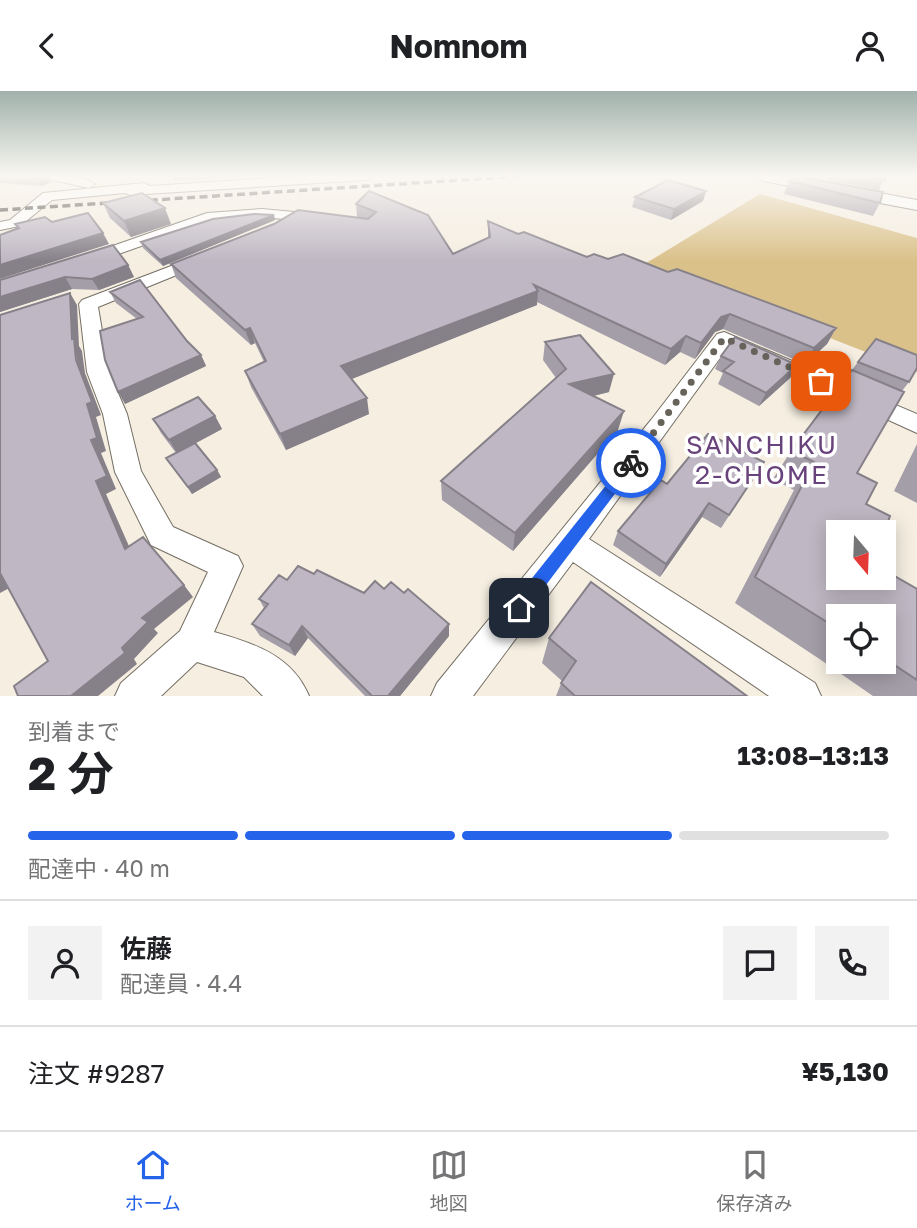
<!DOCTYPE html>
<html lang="ja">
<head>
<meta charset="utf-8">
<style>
  body { margin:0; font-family:"Golos Text","Noto Sans JP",sans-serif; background:#f2f2f2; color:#202124; height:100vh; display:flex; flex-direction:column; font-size:26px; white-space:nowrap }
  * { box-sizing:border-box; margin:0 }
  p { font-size:23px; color:#757577 }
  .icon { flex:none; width:38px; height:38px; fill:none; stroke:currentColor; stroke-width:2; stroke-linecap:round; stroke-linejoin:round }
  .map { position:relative; height:605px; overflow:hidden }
  .drawer { display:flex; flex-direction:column; background:#fff; flex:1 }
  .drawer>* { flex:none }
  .needle { width:46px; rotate:161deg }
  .tools { position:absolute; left:826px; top:429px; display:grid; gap:14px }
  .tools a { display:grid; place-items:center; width:70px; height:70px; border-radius:0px; background:#fff; box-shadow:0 4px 18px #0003; font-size:35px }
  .pin { position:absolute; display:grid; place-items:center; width:60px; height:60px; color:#fff; margin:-30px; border-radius:14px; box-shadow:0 4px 10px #0006 }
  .courier { position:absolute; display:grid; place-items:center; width:70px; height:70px; margin:-35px; border:5px solid #2563eb; border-radius:50%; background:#fff; color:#222; box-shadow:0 2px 9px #0007 }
  .headline em { font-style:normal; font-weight:700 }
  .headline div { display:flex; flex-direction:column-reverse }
  .headline { display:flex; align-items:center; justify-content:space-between; height:119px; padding:0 28px }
  h1 { font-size:46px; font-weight:700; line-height:52px }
  .bar { display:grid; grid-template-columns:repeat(4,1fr); gap:10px 7px; align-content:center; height:84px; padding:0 28px }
  .bar i { height:9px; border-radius:5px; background:#e0e0e0 }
  .bar .selected { background:#2563eb }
  .bar p { grid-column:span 4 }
  .line { display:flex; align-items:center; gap:18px; padding:0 28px; border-top:2px solid #e0e0e0 }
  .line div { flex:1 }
  .round { display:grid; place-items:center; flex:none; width:74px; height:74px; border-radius:0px; background:#f2f2f2 }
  header { display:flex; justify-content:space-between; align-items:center; height:91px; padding:0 28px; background:#fff; font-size:32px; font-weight:700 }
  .tab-bar { display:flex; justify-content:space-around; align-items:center; height:98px; border-top:2px solid #e0e0e0; background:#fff; font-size:19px; color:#757577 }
  .tab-bar a { display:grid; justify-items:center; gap:4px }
  .tab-bar .selected { color:#2563eb }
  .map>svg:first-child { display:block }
  .green { fill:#dac18a }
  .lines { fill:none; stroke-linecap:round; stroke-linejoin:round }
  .minor-casing { stroke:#746e63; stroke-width:2 }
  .tertiary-casing { stroke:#746e63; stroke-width:2 }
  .minor { fill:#fff; fill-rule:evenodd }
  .tertiary { fill:#fff; fill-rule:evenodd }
  .rail { stroke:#37342e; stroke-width:3.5; stroke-dasharray:8 4.5; stroke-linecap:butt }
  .wall { fill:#a49ea9; fill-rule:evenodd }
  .shaded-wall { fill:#868189 }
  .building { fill:#bfb8c4; stroke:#868189; stroke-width:2 }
  .route { fill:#2563eb }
  .done { stroke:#67635b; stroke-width:7; stroke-dasharray:0 12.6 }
  .labels { text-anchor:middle; stroke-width:7; stroke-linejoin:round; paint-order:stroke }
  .neighbourhood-label { font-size:26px; letter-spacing:2px; fill:#68427b; stroke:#fff }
</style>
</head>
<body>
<header><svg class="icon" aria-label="back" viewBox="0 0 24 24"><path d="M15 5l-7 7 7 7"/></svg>Nomnom<svg class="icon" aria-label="person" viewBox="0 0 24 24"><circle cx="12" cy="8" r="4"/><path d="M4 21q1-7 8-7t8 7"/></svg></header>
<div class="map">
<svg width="917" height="605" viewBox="0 0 917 605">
  <rect width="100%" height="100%" fill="#f5eee1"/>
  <path class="green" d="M760,103L917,147V281L643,174Z"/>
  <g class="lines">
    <defs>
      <path id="minor" d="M34,85C53,85 80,82 95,93L89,97Z
        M304,85H372L366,89L130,104L125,102L52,109L20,135L0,139V131L10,129L43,102L144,92L150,95Z
        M262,118L316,123L323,127L316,131L262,126L215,129L93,172H81L79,169L81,166L207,122Z
        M200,164L208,169L206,172L98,216L109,281L127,323L141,380L173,436L238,465L243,475L214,541C253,552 292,564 309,605H263L244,586L197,571L161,605H115L121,592L180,540L208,481L151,454L115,381L103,323L87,281L79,213L82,209Z
        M724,241L917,323V342L728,256L589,448L815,592L821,605H769L573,471L473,605H431L437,592L651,329L717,243Z"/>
      <path id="tertiary" d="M755,85H790L917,109V119L763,90Z"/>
    </defs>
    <use href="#minor" class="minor-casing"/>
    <use href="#tertiary" class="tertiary-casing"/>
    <use href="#minor" class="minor"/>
    <use href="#tertiary" class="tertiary"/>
    <path class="rail" d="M0,119L520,85"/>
  </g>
  <path class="wall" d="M0,85H48L51,91L42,95L0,92Z
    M172,85H256L174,90Z
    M828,85H885L879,99L826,89Z
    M789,90L880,112L873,125L784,103Z
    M369,100L453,163L488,148V130L518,143L587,166L608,168L668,181L836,237L827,253L805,273L723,238L715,241L695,268L680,261L665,274L537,211V214L352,288L369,323L286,359L251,296L245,280L264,271L255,252L251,254L176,187L171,173L361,127L357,126L356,113Z
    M706,100L703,110L671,129L632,116L635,106Z
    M103,112L171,133L131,146L110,127Z
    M275,129L163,175L143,157L141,151Z
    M128,174L134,186L99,199L72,198L0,221V189Z
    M110,201L187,250L201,264L206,275L125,313L137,228L116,212Z
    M545,251L609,301L593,305L618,339L513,460L442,409L441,390L556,287L543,269Z
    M721,265L797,274L790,287L759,315L718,293L723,282L715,278Z
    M858,271L909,291L902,300L857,382L866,413L838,486L917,498V605H873L818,567L735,512L794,399L773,388L791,360ZM838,525H884V570H838Z
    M215,325L222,338L196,352L217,379L221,386L192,403L166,367L176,362L161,342L153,328Z
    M917,353V412L894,400Z
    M755,385L721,437L702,426L660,486L613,454L618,440L667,393Z
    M314,483L364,502L384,498L404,502L449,533V545L400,605H365L308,547L295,565L260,545L252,533L264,517L259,508L287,489Z
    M549,547L747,605H556L562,590L542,572Z"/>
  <path class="shaded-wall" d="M43,85H48L51,91L42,95L38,87Z
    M706,100L703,110L671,129L674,118Z
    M165,117L171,133L131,146L124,130Z
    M274,124L275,129L163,175L160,169Z
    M103,142L109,153L0,188V174Z
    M128,174L134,186L99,199L92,188Z
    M65,186L72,198L0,221V206Z
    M538,200L537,214L344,291L341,275Z
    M70,202L77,214L79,255L82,260L85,282L101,324L96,326L106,360L101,362L116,398L106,403L136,471L125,458L96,390L87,313L72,248Z
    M730,223L723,238L715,241L695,268L701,252L721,226Z
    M250,237L255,252L251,254L245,239Z
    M836,237L827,253L805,273L814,257Z
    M686,245L680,261L665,274L671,258Z
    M201,264L206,275L125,313L118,301Z
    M797,274L790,287L759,315L766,302Z
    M614,283L609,301L565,312L569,293Z
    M367,307L369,323L286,359L280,343Z
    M624,320L618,339L513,460L515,442Z
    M215,325L222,338L177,362L169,349Z
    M217,379L221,386L192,403L188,396Z
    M709,412L702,426L660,486L666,473Z
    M0,482L15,494L0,502Z
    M184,494L193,506L154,538L158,542L134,568L137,573L98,605H71L122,557L142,527Z
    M449,533V545L400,605H388Z
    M302,535L308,547L295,565L289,554Z"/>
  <path class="building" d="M10,85H43L38,87Z
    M796,85L883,101L880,112L789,90Z
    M864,85H885V89Z
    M668,89L706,100L674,118L635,106Z
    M369,100L428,124L453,163L490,146L488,130L518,143L524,141L587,166L594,163L608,168L623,163L668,181L677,178L836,237L814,257L730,223L721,226L701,252L686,245L671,258L534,194L538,200L341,275L367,307L280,343L245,280L266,270L250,237L245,239L171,173L274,133L298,119L368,128L376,121L356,113Z
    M142,102L165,117L124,130L103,112Z
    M88,122L103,142L0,174V144L19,137L15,133L45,126L52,131Z
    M254,123L274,124L160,169L141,151L213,128Z
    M113,154L128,174L92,188L65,186L0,206V189Z
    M140,189L187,250L201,264L118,301L105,269L100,240L143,226L110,201Z
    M70,202L72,248L74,247L76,269L92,311L87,313L97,347L91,349L107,385L96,390L125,458L143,446L184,494L142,527L148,531L122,557L125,562L71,605H18L14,595L48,570L0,482V224Z
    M580,244L614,283L569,293L624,320L515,442L441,390L566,278L545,251Z
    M735,246L797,274L766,302L723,280L734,271L721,265Z
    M876,248L917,264V277L909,291L858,271Z
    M852,279L904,301L857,382L877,392L866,413L890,425L884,442L838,441V486H884V479L917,498V589L884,567V525H838V538L755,486L814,371L791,360Z
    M198,306L215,325L169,349L153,328Z
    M708,343L764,371L729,424L709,412L666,473L618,440L661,389L667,393Z
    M195,352L217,379L188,396L166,367Z
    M298,475L314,483L317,479L364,502L375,490L384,498L391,491L404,502L408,498L449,533L388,605H372L302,535L289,554L252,533L268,513L259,508L279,484L287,489Z
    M591,491L747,605H575L561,592L576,570L549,547Z"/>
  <linearGradient id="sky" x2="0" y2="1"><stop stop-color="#a1b1ab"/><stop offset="0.5" stop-color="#faf7f2"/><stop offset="1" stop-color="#faf7f2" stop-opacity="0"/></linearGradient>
  <rect width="917" height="170" fill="url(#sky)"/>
  <path class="route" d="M631,367L638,372L636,375L524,523L519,526L513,523L510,517L513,511L627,368Z"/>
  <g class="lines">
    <path class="done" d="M631,372L724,247L821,290"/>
  </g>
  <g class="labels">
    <g class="neighbourhood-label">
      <text x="762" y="363">SANCHIKU<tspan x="762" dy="30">2-CHOME</tspan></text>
    </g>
  </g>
</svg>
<div class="tools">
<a><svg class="needle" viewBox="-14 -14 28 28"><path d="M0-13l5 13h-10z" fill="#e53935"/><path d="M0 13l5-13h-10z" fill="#757577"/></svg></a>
<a><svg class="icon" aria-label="locate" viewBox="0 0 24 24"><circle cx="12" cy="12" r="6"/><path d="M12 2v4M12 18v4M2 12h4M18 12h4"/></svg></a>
</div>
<div class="pin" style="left:821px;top:290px;background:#ea580c"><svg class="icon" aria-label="bag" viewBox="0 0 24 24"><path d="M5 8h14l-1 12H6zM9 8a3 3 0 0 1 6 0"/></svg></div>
<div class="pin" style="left:519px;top:517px;background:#1f2937"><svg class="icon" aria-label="home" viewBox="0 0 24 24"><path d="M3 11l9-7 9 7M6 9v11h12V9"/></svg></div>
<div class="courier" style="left:631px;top:372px"><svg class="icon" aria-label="bike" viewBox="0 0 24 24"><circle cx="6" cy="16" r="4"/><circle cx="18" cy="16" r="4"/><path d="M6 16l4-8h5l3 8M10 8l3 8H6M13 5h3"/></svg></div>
</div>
<section class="drawer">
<div class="headline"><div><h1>2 分</h1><p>到着まで</p></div><em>13:08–13:13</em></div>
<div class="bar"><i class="selected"></i><i class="selected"></i><i class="selected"></i><i></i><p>配達中 · 40 m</p></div>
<div class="line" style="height:126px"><a class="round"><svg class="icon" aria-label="person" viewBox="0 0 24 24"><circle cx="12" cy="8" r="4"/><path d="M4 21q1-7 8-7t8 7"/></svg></a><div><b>佐藤</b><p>配達員 · 4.4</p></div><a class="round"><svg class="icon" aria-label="chat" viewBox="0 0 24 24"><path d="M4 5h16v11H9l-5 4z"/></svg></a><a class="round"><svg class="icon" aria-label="phone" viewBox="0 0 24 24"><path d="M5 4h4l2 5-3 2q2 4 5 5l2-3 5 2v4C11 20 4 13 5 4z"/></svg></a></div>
<div class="line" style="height:91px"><div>注文 #9287</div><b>¥5,130</b></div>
</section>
<nav class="tab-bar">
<a class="selected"><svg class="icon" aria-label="home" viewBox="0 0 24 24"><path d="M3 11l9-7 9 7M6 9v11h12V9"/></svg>ホーム</a>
<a><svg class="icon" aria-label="map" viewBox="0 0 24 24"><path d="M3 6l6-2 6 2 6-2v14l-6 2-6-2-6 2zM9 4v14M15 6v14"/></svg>地図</a>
<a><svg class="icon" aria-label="saved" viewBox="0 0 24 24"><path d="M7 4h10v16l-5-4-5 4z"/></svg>保存済み</a>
</nav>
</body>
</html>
